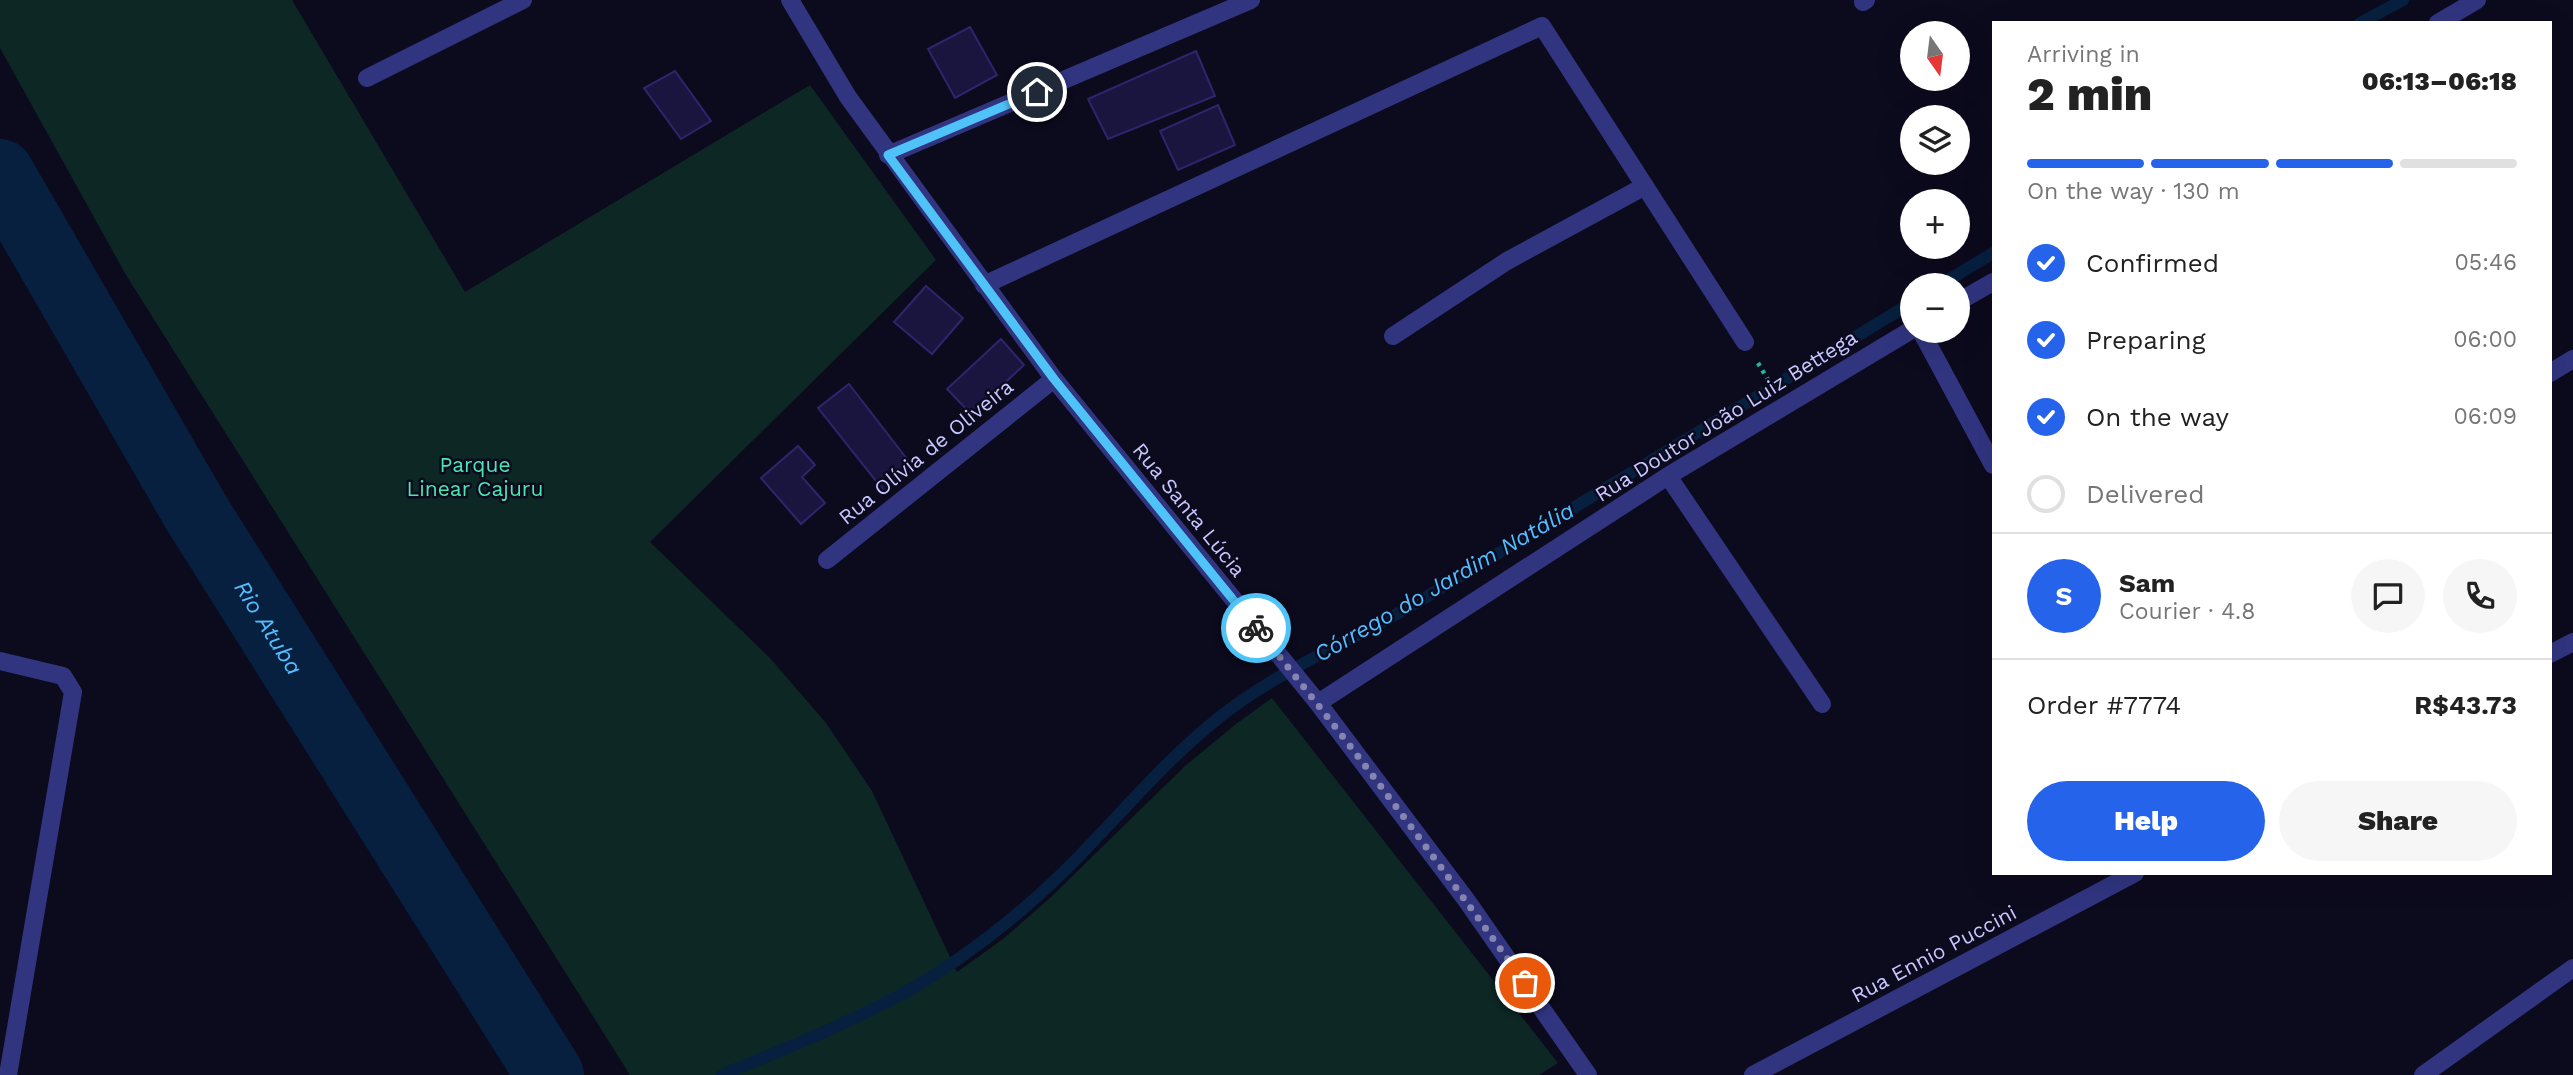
<!DOCTYPE html>
<html lang="en">
<head>
<meta charset="utf-8">
<style>
  body { margin:0; font-family:"Work Sans",sans-serif; background:#f6f6f6; color:#222; height:100vh; display:flex; flex-direction:column; font-size:26px; white-space:nowrap }
  * { box-sizing:border-box; margin:0 }
  p { font-size:23px; color:#767676 }
  .icon { flex:none; width:38px; height:38px; fill:none; stroke:currentColor; stroke-width:2; stroke-linecap:round; stroke-linejoin:round }
  .map { position:relative; flex:1; overflow:hidden }
  .side { position:absolute; left:1992px; top:21px; width:560px; height:854px; display:flex; flex-direction:column; background:#fff; border-radius:0px; box-shadow:0 7px 28px #0002 }
  .side>* { flex:none }
  .needle { width:46px; rotate:166deg }
  .fabs { position:absolute; left:1900px; top:21px; display:grid; gap:14px }
  .fabs a { display:grid; place-items:center; width:70px; height:70px; border-radius:50%; background:#fff; box-shadow:0 7px 28px #0002; font-size:35px }
  .pin { position:absolute; display:grid; place-items:center; width:60px; height:60px; color:#fff; margin:-30px; border:4px solid #fff; border-radius:50%; box-shadow:0 2px 7px #0007 }
  .courier { position:absolute; display:grid; place-items:center; width:70px; height:70px; margin:-35px; border:5px solid #4fc3f7; border-radius:50%; background:#fff; color:#222; box-shadow:0 2px 9px #0007 }
  .overview em { font-style:normal; font-weight:800 }
  .overview div { display:flex; flex-direction:column-reverse }
  .overview { display:flex; align-items:center; justify-content:space-between; height:119px; padding:0 35px }
  h1 { font-size:46px; font-weight:800; line-height:52px }
  .bar { display:grid; grid-template-columns:repeat(4,1fr); gap:10px 7px; align-content:center; height:84px; padding:0 35px }
  .bar i { height:9px; border-radius:5px; background:#e0e0e0 }
  .bar .on { background:#2563eb }
  .bar p { grid-column:span 4 }
  .line { display:flex; align-items:center; gap:18px; padding:0 35px; border-top:2px solid #e0e0e0 }
  .line div { flex:1 }
  .round { display:grid; place-items:center; flex:none; width:74px; height:74px; border-radius:37px; background:#f6f6f6 }
  ol { padding:0 35px; list-style:none }
  li { display:flex; align-items:center; gap:21px; height:77px }
  li p { margin-inline-start:auto }
  li .icon { padding:7px; border-radius:50%; background:#2563eb; color:#fff; stroke-width:4 }
  li:last-child { color:#767676 }
  li i { width:38px; height:38px; border:4px solid #e0e0e0; border-radius:50% }
  .action { display:flex; gap:14px; margin-top:auto; padding:14px 35px }
  .action a { flex:1; height:80px; border-radius:42px; background:#2563eb; color:#fff; font-size:28px; font-weight:800; line-height:80px; text-align:center }
  .action a+a { background:#f6f6f6; color:#222 }
  .map>svg:first-child { display:block }
  .green { fill:#0d2724 }
  .lines { fill:none; stroke-linecap:round; stroke-linejoin:round }
  .stream { stroke:#07203f; stroke-width:12 }
  .river { stroke:#07203f; stroke-width:68 }
  .building { fill:#1a153f; stroke:#2e256d; stroke-width:2 }
  .path { stroke:#24b5a1; stroke-width:4.5; stroke-dasharray:3.5 5; stroke-linecap:butt }
  .street { stroke:#313580; stroke-width:18 }
  .done { stroke:#8684b0; stroke-width:7; stroke-dasharray:0 12.6 }
  .route { stroke:#4fc3f7; stroke-width:9 }
  .labels { text-anchor:middle; stroke-width:5; stroke-linejoin:round; paint-order:stroke }
  .street-label { font-size:21px; fill:#c8c6ff; stroke:#0c0a1d }
  .park-label { font-size:21px; fill:#4be6b3; stroke:#0c0a1d }
  .water-label { font-size:23px; font-style:italic; fill:#54bdff; stroke:#0c0a1d }
</style>
</head>
<body>
<div class="map">
<svg width="2573" height="1075" viewBox="0 0 2573 1075">
  <rect width="100%" height="100%" fill="#0c0a1d"/>
  <path class="green" d="M0,0H292L465,292L810,85L936,260L650,542L769,657L826,723L872,791L957,972L1003,939L1051,897L1185,766L1236,724L1272,698L1558,1063L1539,1075H630L126,275L0,48Z"/>
  <g class="lines">
    <path class="stream" d="M2360,23L2403,0
      M1940,285L1993,253
      M722,1075C785,1049 847,1024 906,992C950,967 993,935 1031,902C1098,844 1151,771 1221,716C1281,669 1353,640 1418,602L1913,302"/>
    <path class="river" id="s1" d="M0,173L197,514L550,1075"/>
  </g>
  <path class="building" d="M970,27L997,75L955,98L928,49Z
    M1196,51L1215,96L1108,139L1088,99Z
    M675,71L711,121L681,139L644,88Z
    M1218,105L1235,145L1178,170L1160,131Z
    M926,286L963,318L932,354L894,322Z
    M1001,339L1024,365L971,414L947,389Z
    M849,384L914,468L884,491L818,408Z
    M798,446L815,465L802,477L825,503L801,524L761,478Z"/>
  <g class="lines">
    <path class="path" d="M1758,363L1770,383"/>
    <path class="street" d="M790,0L848,97L1054,379L1318,703L1467,901L1588,1075
      M1863,2L1866,0
      M2438,23L2477,0
      M367,78L523,0
      M888,155L1251,0
      M984,285L1542,26L1745,342
      M1958,302L1993,282
      M1921,331L1993,465
      M1393,336L1507,261L1645,186
      M2550,373L2573,359
      M1668,476L1822,704
      M827,560L1054,379
      M2550,654L2573,642
      M0,661L63,676L73,692L8,1075
      M1318,703L1668,476L1913,329
      M1753,1075L2135,873
      M2423,1075L2573,968"/>
  </g>
  <g class="lines">
    <path class="done" d="M1256,628C1351,743 1438,862 1525,983"/>
    <path class="route" d="M1037,92L888,155L1054,379L1256,628"/>
  </g>
  <g class="labels">
    <g class="street-label">
      <text transform="translate(1726 416) rotate(-32)" y="7">Rua Doutor João Luiz Bettega</text>
      <text transform="translate(926 452) rotate(-39)" y="7">Rua Olívia de Oliveira</text>
      <text transform="translate(1189 510) rotate(51)" y="7">Rua Santa Lúcia</text>
      <text transform="translate(1934 954) rotate(-28)" y="7">Rua Ennio Puccini</text>
    </g>
    <g class="park-label">
      <text x="475" y="472">Parque<tspan x="475" dy="24">Linear Cajuru</tspan></text>
    </g>
    <g class="water-label">
      <text transform="translate(1444 582) rotate(-30)" y="8">Córrego do Jardim Natália</text>
      <text dy="8" stroke="none"><textPath href="#s1" startOffset="528">Rio Atuba</textPath></text>
    </g>
  </g>
</svg>
<div class="fabs">
<a><svg class="needle" viewBox="-14 -14 28 28"><path d="M0-13l5 13h-10z" fill="#e53935"/><path d="M0 13l5-13h-10z" fill="#767676"/></svg></a>
<a><svg class="icon" aria-label="layers" viewBox="0 0 24 24"><path d="M12 4l9 5-9 5-9-5zM3 14l9 5 9-5"/></svg></a>
<a>+</a>
<a>−</a>
</div>
<div class="pin" style="left:1525px;top:983px;background:#ea580c"><svg class="icon" aria-label="bag" viewBox="0 0 24 24"><path d="M5 8h14l-1 12H6zM9 8a3 3 0 0 1 6 0"/></svg></div>
<div class="pin" style="left:1037px;top:92px;background:#1f2937"><svg class="icon" aria-label="home" viewBox="0 0 24 24"><path d="M3 11l9-7 9 7M6 9v11h12V9"/></svg></div>
<div class="courier" style="left:1256px;top:628px"><svg class="icon" aria-label="bike" viewBox="0 0 24 24"><circle cx="6" cy="16" r="4"/><circle cx="18" cy="16" r="4"/><path d="M6 16l4-8h5l3 8M10 8l3 8H6M13 5h3"/></svg></div>
<section class="side">
<div class="overview"><div><h1>2 min</h1><p>Arriving in</p></div><em>06:13–06:18</em></div>
<div class="bar"><i class="on"></i><i class="on"></i><i class="on"></i><i></i><p>On the way · 130 m</p></div>
<ol>
<li><svg class="icon" aria-label="check" viewBox="0 0 24 24"><path d="M5 12l5 5 9-10"/></svg>Confirmed<p>05:46</p></li>
<li><svg class="icon" aria-label="check" viewBox="0 0 24 24"><path d="M5 12l5 5 9-10"/></svg>Preparing<p>06:00</p></li>
<li><svg class="icon" aria-label="check" viewBox="0 0 24 24"><path d="M5 12l5 5 9-10"/></svg>On the way<p>06:09</p></li>
<li><i></i>Delivered</li>
</ol>
<div class="line" style="height:126px"><b class="round" style="background:#2563eb;color:#fff">S</b><div><b>Sam</b><p>Courier · 4.8</p></div><a class="round"><svg class="icon" aria-label="chat" viewBox="0 0 24 24"><path d="M4 5h16v11H9l-5 4z"/></svg></a><a class="round"><svg class="icon" aria-label="phone" viewBox="0 0 24 24"><path d="M5 4h4l2 5-3 2q2 4 5 5l2-3 5 2v4C11 20 4 13 5 4z"/></svg></a></div>
<div class="line" style="height:91px"><div>Order #7774</div><b>R$43.73</b></div>
<div class="action"><a>Help</a><a>Share</a></div>
</section>
</div>
</body>
</html>
